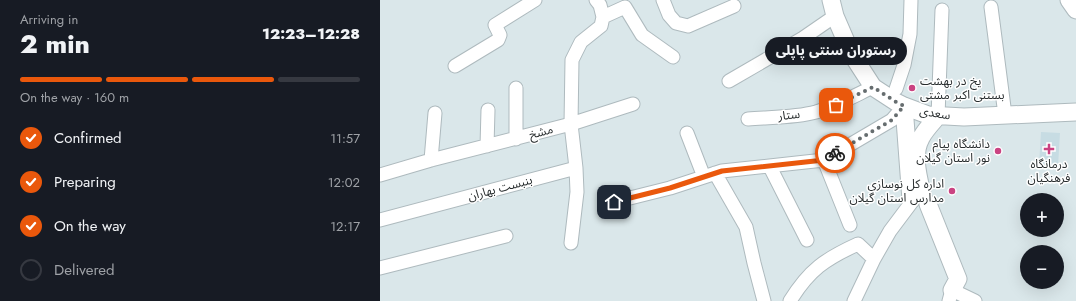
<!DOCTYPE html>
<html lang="en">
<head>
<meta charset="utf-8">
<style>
  body { margin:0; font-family:Jost,"Noto Sans Arabic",sans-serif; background:#20242c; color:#f1f3f6; height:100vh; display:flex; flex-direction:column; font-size:15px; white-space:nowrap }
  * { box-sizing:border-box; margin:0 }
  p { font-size:13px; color:#9ea1a6 }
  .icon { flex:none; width:22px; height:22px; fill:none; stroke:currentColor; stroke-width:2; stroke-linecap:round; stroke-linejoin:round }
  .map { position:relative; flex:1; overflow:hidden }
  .details { display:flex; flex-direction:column; background:#171b24; width:380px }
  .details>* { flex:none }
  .fabs { position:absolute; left:640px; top:193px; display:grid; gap:8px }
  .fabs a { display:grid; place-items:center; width:44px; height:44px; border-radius:50%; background:#171b24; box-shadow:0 4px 16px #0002; font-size:20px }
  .pin { position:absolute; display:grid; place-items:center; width:34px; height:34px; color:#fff; margin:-17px; border-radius:8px; box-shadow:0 2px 6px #0006 }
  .courier { position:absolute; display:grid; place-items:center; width:40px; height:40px; margin:-20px; border:3px solid #ea580c; border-radius:50%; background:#fff; color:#222; box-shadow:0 1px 5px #0007 }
  .bubble { position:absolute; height:28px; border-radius:14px; background:#171b24; box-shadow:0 4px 16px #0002; font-size:13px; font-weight:800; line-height:28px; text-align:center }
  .head em { font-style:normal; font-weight:800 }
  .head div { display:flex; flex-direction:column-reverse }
  .head { display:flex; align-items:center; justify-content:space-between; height:68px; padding:0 20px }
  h1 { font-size:26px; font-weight:800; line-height:30px }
  .bar { display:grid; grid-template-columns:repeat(4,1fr); gap:6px 4px; align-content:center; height:48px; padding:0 20px }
  .bar i { height:5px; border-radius:3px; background:#363941 }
  .bar .active { background:#ea580c }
  .bar p { grid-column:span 4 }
  ol { padding:0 20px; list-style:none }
  li { display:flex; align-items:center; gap:12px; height:44px }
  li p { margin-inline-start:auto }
  li .icon { padding:4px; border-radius:50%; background:#ea580c; color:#fff; stroke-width:4 }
  li:last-child { color:#9ea1a6 }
  li i { width:22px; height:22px; border:2px solid #363941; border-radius:50% }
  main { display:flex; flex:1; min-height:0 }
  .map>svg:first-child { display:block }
  .built { fill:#c7dce3 }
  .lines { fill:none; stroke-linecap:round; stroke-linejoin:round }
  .minor-casing { stroke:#aebabe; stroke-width:15 }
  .major-casing { stroke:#aebabe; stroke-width:19 }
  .minor { stroke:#fff; stroke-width:13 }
  .major { stroke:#fff; stroke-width:17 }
  .done { stroke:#666d6f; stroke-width:4; stroke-dasharray:0 7.2 }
  .route { stroke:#ea580c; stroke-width:5 }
  .poi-dot { fill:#ca4382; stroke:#fff; stroke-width:1.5 }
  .labels { text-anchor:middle; stroke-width:3; stroke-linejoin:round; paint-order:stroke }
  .poi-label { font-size:12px; fill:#272c2d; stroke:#fff; text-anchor:end }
  .street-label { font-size:12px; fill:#272c2d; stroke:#fff }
</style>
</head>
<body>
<main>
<section class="details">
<div class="head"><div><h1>2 min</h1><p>Arriving in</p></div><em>12:23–12:28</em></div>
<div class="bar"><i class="active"></i><i class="active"></i><i class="active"></i><i></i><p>On the way · 160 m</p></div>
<ol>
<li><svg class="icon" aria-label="check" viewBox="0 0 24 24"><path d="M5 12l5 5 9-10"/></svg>Confirmed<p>11:57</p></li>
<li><svg class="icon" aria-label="check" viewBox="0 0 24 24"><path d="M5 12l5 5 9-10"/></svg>Preparing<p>12:02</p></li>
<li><svg class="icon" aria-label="check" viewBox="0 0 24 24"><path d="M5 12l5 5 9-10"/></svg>On the way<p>12:17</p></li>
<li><i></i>Delivered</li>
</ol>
</section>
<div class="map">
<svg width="696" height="301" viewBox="0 0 696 301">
  <rect width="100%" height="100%" fill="#dae7ea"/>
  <path class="built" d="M661,132L680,133L678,166H659Z"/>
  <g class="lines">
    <defs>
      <path id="minor" d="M283,0L289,15L296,23L308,26L354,6
        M611,7L625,115
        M223,17L245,7L262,35L293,57
        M75,66L118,40L120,35L115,25L155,0
        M349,81L423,38L455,16
        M136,88V139
        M516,89L524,65L530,34L531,0
        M558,116L562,10
        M368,119C390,117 414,118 436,112C456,106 474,96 493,87
        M307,133L324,177
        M107,146L108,110
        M51,160L55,113
        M444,160L470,225
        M390,167L427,240
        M335,173L366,227L374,263L384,301
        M0,175L51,160L191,124L192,60L201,42L221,26L223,17L220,5L216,0
        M234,202L290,188L342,171L444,160L512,120L524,106
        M0,220L196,168L191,124L253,104
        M191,243L197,192L196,168
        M0,268L126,236
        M410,301C429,270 445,259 478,244L494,259
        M474,301L494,259L510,231L531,203
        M569,301L572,290L595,301"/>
      <path id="major" d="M451,0L455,16L471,53L493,87L516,102L524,106L548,115L584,117L696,112
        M689,0L696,10
        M524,106L531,200
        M542,193C538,176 532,154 541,138C545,130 552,123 558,116
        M548,204L578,279L572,290"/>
    </defs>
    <use href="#minor" class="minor-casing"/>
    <use href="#major" class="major-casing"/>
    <use href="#minor" class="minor"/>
    <use href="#major" class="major"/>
  </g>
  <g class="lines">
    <path class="done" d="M455,153L512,120L524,106L516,102L493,87L456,105"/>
    <path class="route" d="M234,202L290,188L342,171L444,160L455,153"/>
  </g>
  <g class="poi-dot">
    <circle cx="532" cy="88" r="4"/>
    <path d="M667 143h4v4h4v4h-4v4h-4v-4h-4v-4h4z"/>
    <circle cx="618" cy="151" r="4"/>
    <circle cx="572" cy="191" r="4"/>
  </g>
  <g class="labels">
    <g class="poi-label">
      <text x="540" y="85" text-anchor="start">یخ در بهشت<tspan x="540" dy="14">بستنی اکبر مشتی</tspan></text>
      <text x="610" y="148">دانشگاه پیام<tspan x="610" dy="14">نور استان گیلان</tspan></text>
      <text x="669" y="168" text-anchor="middle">درمانگاه<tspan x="669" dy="14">فرهنگیان</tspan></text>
      <text x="564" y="188">اداره کل نوسازی<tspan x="564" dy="14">مدارس استان گیلان</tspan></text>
    </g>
    <g class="street-label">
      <text transform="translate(555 113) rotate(9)" y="4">سعدی</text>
      <text transform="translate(409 115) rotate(-6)" y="4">ستار</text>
      <text transform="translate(161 132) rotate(-15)" y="4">مشخ</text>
      <text transform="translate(120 188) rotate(-15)" y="4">بنبست بهاران</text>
    </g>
  </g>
</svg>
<div class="fabs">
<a>+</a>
<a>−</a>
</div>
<div class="pin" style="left:456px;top:105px;background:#ea580c"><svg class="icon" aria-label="bag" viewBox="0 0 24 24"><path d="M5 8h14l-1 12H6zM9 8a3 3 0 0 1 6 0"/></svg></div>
<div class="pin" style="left:234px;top:202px;background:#1f2937"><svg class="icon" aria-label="home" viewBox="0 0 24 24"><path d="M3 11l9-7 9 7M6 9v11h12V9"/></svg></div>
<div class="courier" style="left:455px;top:153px"><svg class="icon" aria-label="bike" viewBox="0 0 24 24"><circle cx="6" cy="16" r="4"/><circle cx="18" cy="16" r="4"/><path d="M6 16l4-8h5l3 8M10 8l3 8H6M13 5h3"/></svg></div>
<div class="bubble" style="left:385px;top:37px;width:142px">رستوران سنتی پاپلی</div>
</div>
</main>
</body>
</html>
